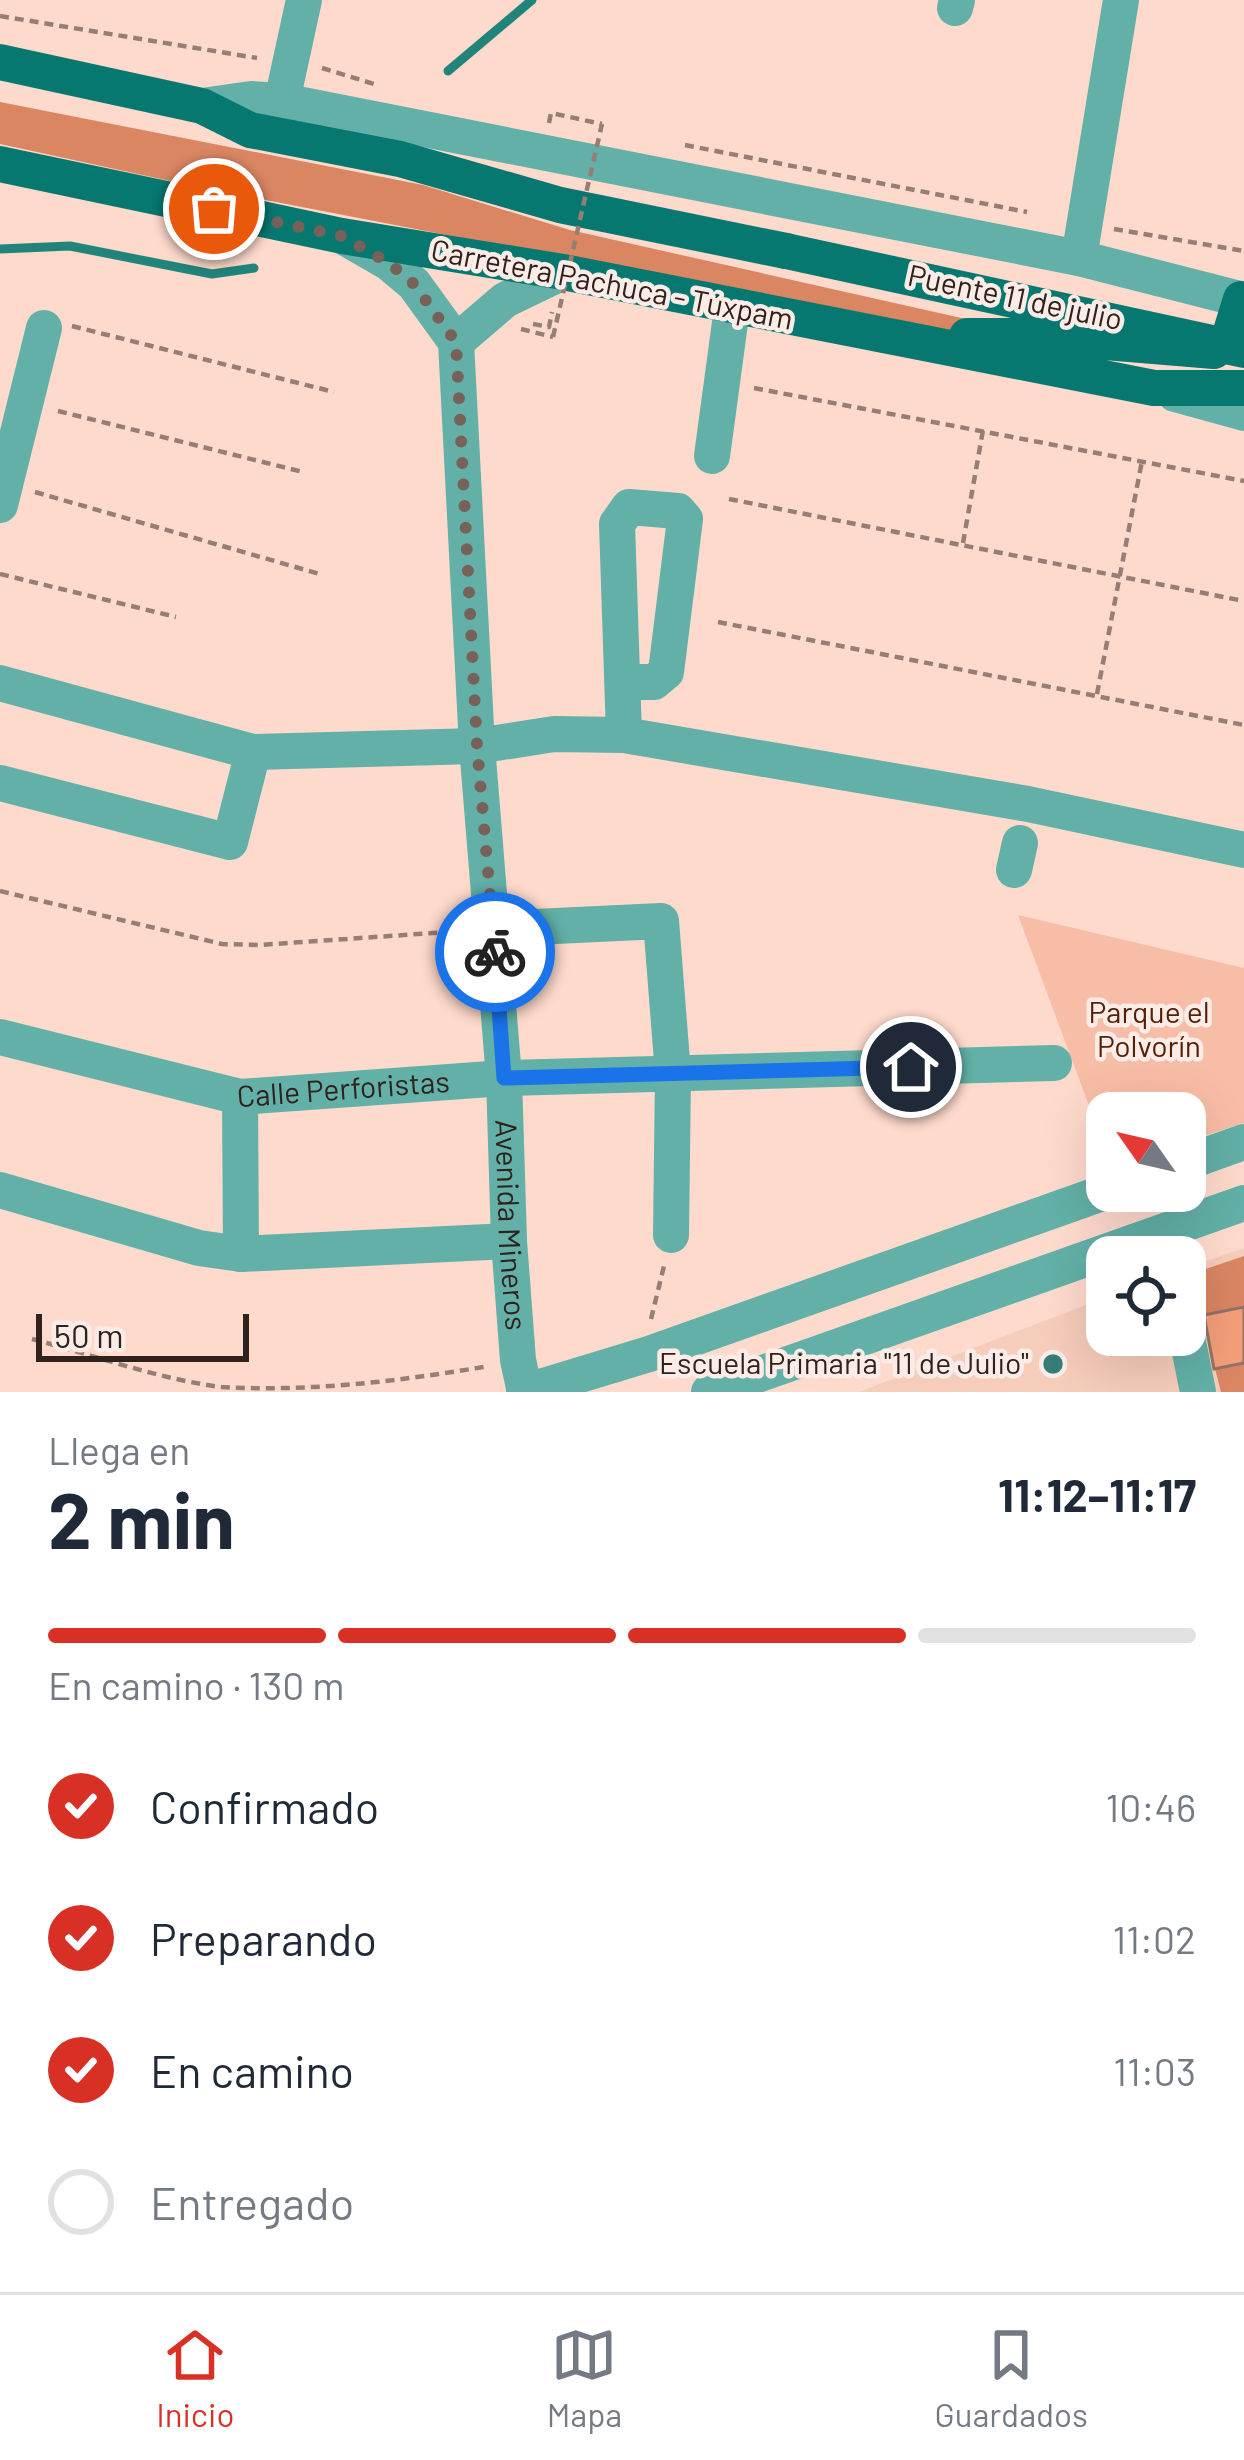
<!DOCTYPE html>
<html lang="es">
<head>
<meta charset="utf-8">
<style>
  body { margin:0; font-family:Barlow,sans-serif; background:#f2f2f3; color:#1f2937; height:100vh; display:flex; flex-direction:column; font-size:45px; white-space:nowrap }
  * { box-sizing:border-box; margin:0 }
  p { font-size:39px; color:#747a83 }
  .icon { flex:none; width:66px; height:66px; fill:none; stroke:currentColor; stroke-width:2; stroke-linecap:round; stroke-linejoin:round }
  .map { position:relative; height:1392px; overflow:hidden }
  .details { display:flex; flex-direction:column; background:#fff; flex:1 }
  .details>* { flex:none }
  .needle { width:78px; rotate:304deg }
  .fabs { position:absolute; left:1086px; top:1092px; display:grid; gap:24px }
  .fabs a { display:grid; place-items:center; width:120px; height:120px; border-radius:24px; background:#fff; box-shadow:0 12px 48px #0002; font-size:60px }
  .scale { position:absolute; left:36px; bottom:30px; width:213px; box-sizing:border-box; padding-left:12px; border:6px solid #2f221d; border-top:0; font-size:33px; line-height:42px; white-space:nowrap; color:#2f221d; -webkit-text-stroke:9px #fbece7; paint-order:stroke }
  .pin { position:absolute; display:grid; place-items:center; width:102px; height:102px; color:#fff; margin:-51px; border:6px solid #fff; border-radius:50%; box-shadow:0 3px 12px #0007 }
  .courier { position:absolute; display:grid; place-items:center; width:120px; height:120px; margin:-60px; border:9px solid #1a73e8; border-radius:50%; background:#fff; color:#222; box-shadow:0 3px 15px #0007 }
  .overview em { font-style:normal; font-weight:700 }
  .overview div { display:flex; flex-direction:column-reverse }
  .overview { display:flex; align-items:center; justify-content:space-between; height:204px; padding:0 48px }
  h1 { font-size:78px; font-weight:700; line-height:90px }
  .bar { display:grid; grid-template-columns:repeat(4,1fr); gap:18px 12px; align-content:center; height:144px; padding:0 48px }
  .bar i { height:15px; border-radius:9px; background:#e0e1e3 }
  .bar .active { background:#d93025 }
  .bar p { grid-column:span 4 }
  ol { padding:0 48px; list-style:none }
  li { display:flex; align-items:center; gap:36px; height:132px }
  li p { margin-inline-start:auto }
  li .icon { padding:12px; border-radius:50%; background:#d93025; color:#fff; stroke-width:4 }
  li:last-child { color:#747a83 }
  li i { width:66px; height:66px; border:6px solid #e0e1e3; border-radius:50% }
  .tab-bar { display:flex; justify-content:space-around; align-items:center; height:168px; border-top:3px solid #e0e1e3; background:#fff; font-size:33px; color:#747a83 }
  .tab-bar a { display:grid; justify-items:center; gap:6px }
  .tab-bar .active { color:#d93025 }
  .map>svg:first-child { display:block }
  .built { fill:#f6ccbb }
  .green { fill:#f8bda6 }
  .forest { fill:#da8663 }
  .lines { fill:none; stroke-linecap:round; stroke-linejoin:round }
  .stream { stroke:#20847b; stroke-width:9 }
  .building { fill:#f59e7a; stroke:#927366; stroke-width:3 }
  .path { stroke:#977e75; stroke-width:4.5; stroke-dasharray:9 6; stroke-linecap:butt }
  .minor { stroke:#62b0a7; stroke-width:36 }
  .major { stroke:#067870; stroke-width:36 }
  .path-bridge { stroke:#977e75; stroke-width:4.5; stroke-dasharray:9 6; stroke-linecap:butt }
  .major-bridge { stroke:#067870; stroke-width:36 }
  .done { stroke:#77625a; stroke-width:12; stroke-dasharray:0 21.6 }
  .route { stroke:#1a73e8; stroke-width:15 }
  .poi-dot { fill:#367d76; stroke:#fbece7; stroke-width:4.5 }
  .labels { text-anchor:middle; stroke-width:9; stroke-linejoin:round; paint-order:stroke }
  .street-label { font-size:30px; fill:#2f221d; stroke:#fbece7 }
  .park-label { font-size:30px; fill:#562007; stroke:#fbece7 }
  .poi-label { font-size:30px; fill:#2f221d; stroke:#fbece7; text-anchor:end }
</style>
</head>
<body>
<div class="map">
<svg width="1244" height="1392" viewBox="0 0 1244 1392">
  <rect width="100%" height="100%" fill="#fedacc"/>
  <path class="built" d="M1244,1248V1392H859L1107,1297V1335H1185V1268Z"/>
  <path class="green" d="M1018,915L1244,968V1123L1185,1142V1113H1107V1154Z"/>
  <path class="forest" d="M0,102L423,185L570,230L1024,332L937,330L193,186L0,144Z
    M1244,1256V1392H1221L1191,1274Z"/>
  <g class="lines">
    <path class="stream" d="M448,71L532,0
      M0,249L70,246L212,274L254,268"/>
  </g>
  <path class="building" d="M1244,1307V1363L1214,1369L1204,1315Z"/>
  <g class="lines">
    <path class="path" d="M0,16L257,58
      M322,68L374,84
      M549,123L551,113L602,124
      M685,145L1027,212
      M1114,229L1244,251
      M533,324L549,327L552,312
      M72,326L334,392
      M521,329L553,337
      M754,388L1244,481
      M58,411L303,472
      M35,492L323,575
      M729,499L1244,601
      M963,543L983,430
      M0,574L176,617
      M718,622L1244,725
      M1097,694L1142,461
      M0,891L222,944L259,945L462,931
      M651,1319L664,1266
      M32,1339C94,1355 158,1379 221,1387C311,1392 401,1381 489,1366"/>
    <g class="minor">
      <path d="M955,8L957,0"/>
      <path d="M282,101L304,0"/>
      <path d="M202,106L251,99L282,101L1079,258L1244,300"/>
      <path id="s1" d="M344,237L389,263L414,284L456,342L477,746L504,1078L509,1241L518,1360L525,1392"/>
      <path d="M1079,258L1121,0"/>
      <path d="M456,342L505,300L563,272"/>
      <path d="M1175,394L1244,413"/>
      <path d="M712,456L732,308"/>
      <path d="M0,505L44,328"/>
      <path d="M623,682H654L666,672L685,519L678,511L629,507L617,524L624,735"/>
      <path d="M0,683L253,752L477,746L554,734L624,735L1028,804L1244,850"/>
      <path d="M0,783L230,842L253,752"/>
      <path d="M1014,870L1020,843"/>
      <path d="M493,929L661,921L673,1074L671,1235"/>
      <path id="s2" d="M0,1037L240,1097L504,1078L1054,1063"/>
      <path d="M240,1097L241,1254"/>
      <path d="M1185,1163L1244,1142"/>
      <path d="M0,1190L199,1248L241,1254L509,1241"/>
      <path d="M1185,1327L1198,1392"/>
      <path d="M524,1392L649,1354L1108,1191"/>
      <path d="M709,1392L1244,1203"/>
    </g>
    <path class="major" d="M0,62L202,106L250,130L400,159L560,205L786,251
      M0,164L342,236L563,272L1154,388H1244
      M967,336H1033L1214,351L1229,338L1241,299"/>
    <path class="path-bridge" d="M553,337L602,124"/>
    <path class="major-bridge" d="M786,251L1244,350"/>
  </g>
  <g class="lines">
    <path class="done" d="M214,209L342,236L389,263L414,284L456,342L477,746L495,952"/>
    <path class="route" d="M495,952L504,1078L911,1067"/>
  </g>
  <circle class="poi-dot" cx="1053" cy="1364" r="12"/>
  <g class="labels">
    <g class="street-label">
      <text transform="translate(612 285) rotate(11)" y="10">Carretera Pachuca - Túxpam</text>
      <text transform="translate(1015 298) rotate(12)" y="10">Puente 11 de julio</text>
      <text dy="10" stroke="none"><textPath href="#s2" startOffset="351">Calle Perforistas</textPath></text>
      <text dy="10" stroke="none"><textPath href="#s1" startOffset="1041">Avenida Mineros</textPath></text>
    </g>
    <g class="park-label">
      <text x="1149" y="1023">Parque el<tspan x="1149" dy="34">Polvorín</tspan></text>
    </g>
    <g class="poi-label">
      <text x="1029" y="1374">Escuela Primaria "11 de Julio"</text>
    </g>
  </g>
</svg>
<div class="fabs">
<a><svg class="needle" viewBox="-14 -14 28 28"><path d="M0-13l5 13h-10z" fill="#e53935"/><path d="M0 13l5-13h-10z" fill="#747a83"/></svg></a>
<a><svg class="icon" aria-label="locate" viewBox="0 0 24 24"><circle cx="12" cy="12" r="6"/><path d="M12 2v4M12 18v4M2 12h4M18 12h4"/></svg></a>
</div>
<div class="scale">50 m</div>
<div class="pin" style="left:214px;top:209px;background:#ea580c"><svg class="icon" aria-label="bag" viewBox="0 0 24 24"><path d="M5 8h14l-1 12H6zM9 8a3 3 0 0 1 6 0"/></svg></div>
<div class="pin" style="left:911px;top:1067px;background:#1f2937"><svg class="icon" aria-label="home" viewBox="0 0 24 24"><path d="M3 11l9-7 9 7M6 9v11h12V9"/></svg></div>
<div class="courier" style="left:495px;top:952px"><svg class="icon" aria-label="bike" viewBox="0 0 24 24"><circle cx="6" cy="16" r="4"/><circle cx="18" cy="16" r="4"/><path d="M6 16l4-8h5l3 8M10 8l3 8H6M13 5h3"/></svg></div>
</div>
<section class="details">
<div class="overview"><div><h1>2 min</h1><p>Llega en</p></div><em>11:12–11:17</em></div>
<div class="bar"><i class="active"></i><i class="active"></i><i class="active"></i><i></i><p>En camino · 130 m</p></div>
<ol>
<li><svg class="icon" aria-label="check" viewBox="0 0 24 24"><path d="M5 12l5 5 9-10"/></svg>Confirmado<p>10:46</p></li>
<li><svg class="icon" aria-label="check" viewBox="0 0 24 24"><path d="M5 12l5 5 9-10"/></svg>Preparando<p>11:02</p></li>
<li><svg class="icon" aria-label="check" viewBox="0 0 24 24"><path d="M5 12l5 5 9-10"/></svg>En camino<p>11:03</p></li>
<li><i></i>Entregado</li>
</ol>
</section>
<nav class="tab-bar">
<a class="active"><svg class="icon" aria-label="home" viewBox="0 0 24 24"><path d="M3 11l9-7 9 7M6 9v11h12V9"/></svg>Inicio</a>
<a><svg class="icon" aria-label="map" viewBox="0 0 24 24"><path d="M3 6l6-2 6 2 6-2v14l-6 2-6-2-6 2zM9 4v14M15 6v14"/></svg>Mapa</a>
<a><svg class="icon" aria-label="saved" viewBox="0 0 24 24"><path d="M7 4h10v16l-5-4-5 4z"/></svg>Guardados</a>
</nav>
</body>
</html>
